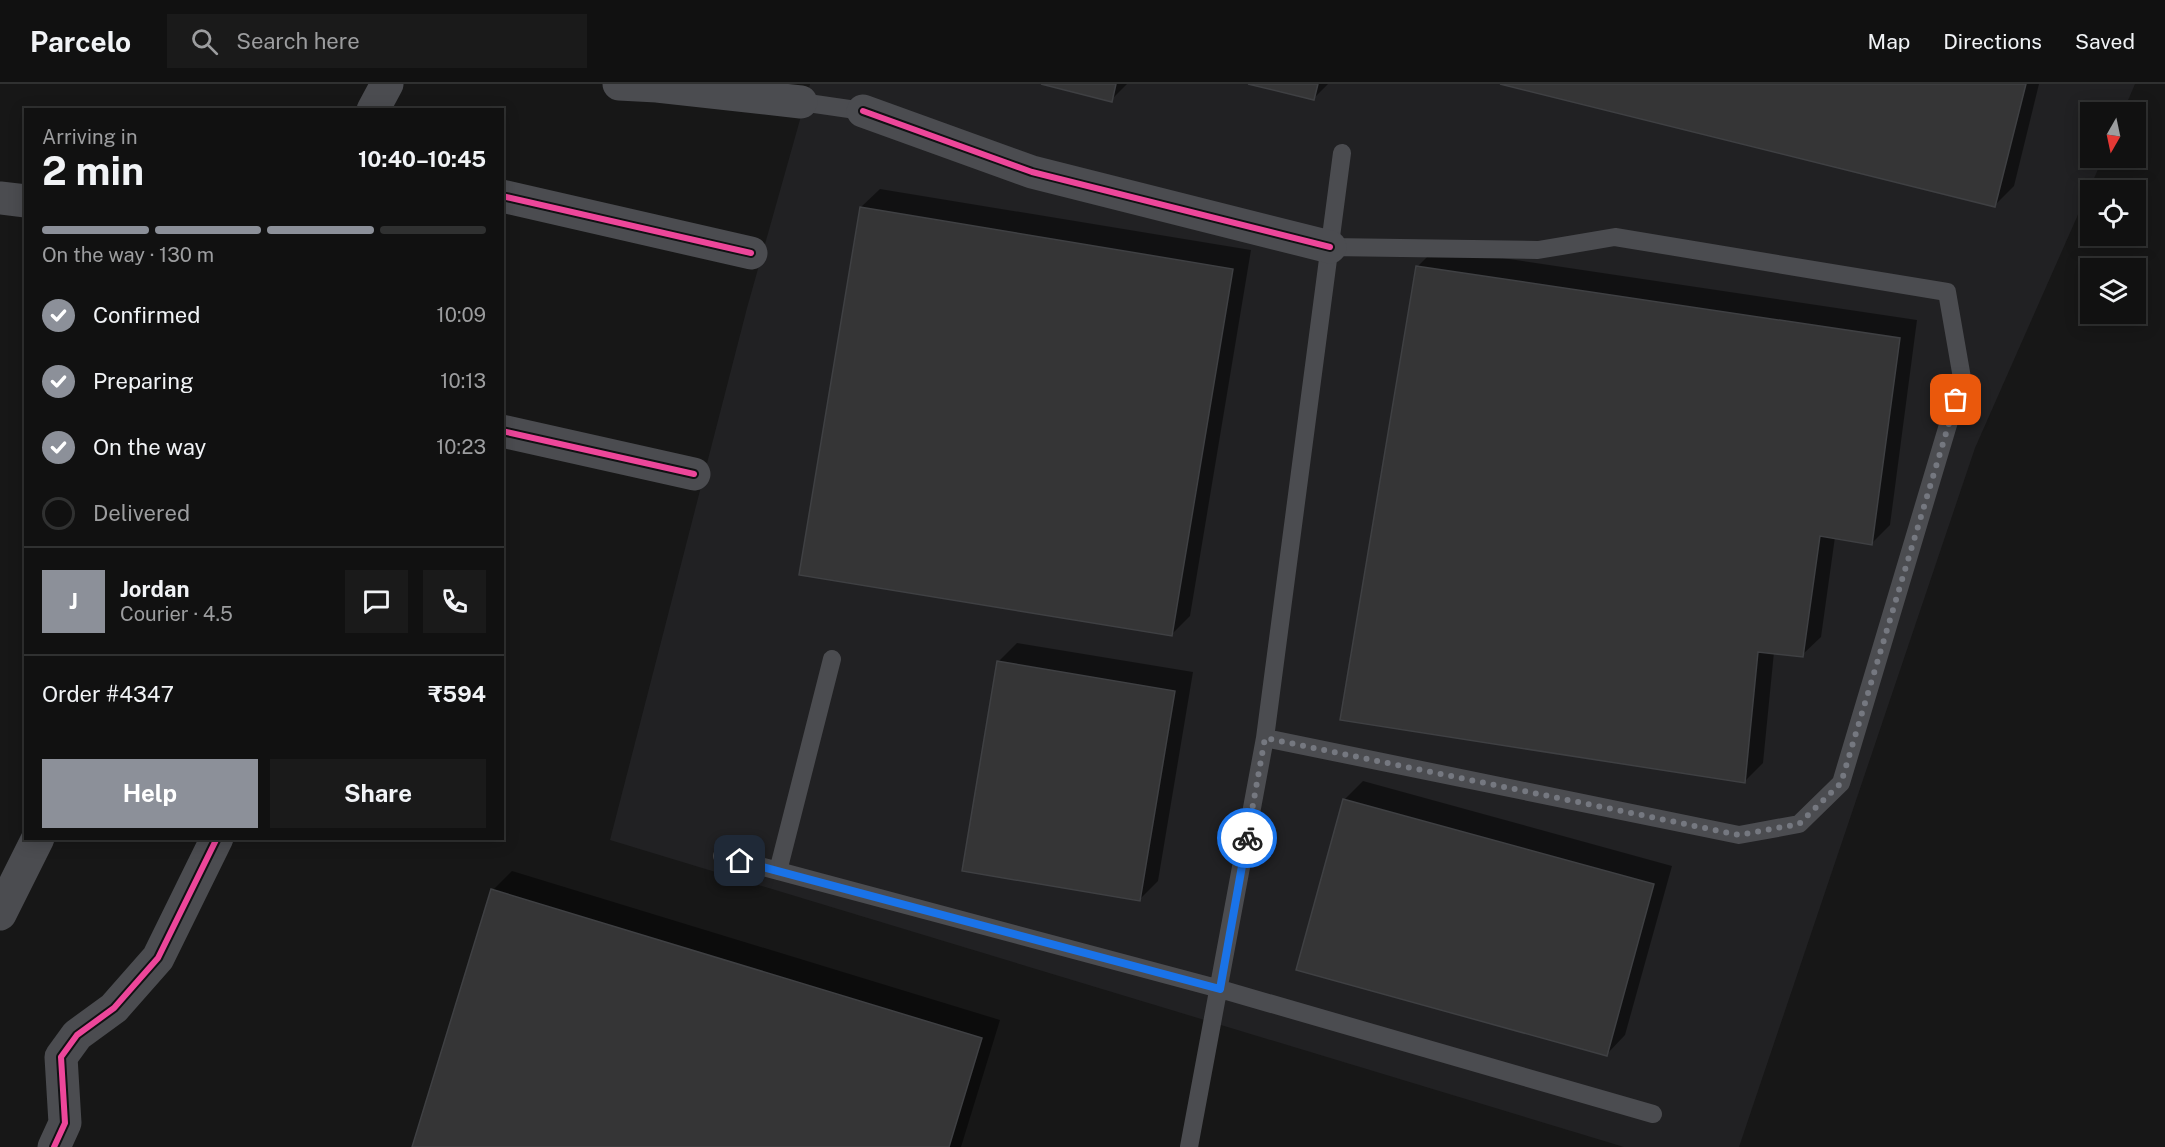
<!DOCTYPE html>
<html lang="en">
<head>
<meta charset="utf-8">
<style>
  body { margin:0; font-family:"Public Sans",sans-serif; background:#1a1a1a; color:#f1f3f6; height:100vh; display:flex; flex-direction:column; font-size:22px; white-space:nowrap }
  * { box-sizing:border-box; margin:0 }
  p { font-size:20px; color:#9c9d9f }
  .icon { flex:none; width:33px; height:33px; fill:none; stroke:currentColor; stroke-width:2; stroke-linecap:round; stroke-linejoin:round }
  .map { position:relative; flex:1; overflow:hidden }
  .details { position:absolute; left:24px; top:24px; width:480px; height:732px; display:flex; flex-direction:column; background:#111; border-radius:0px; box-shadow:0 3px 15px #0003,0 0 0 2px #303131 }
  .details>* { flex:none }
  .needle { width:39px; rotate:189deg }
  .controls { position:absolute; left:2080px; top:18px; display:grid; gap:12px }
  .controls a { display:grid; place-items:center; width:66px; height:66px; border-radius:0px; background:#111; box-shadow:0 3px 15px #0003,0 0 0 2px #303131; font-size:30px }
  .pin { position:absolute; display:grid; place-items:center; width:51px; height:51px; color:#fff; margin:-26px; border-radius:12px; box-shadow:0 3px 9px #0006 }
  .courier { position:absolute; display:grid; place-items:center; width:60px; height:60px; margin:-30px; border:4px solid #1a73e8; border-radius:50%; background:#fff; color:#222; box-shadow:0 2px 8px #0007 }
  .headline em { font-style:normal; font-weight:700 }
  .headline div { display:flex; flex-direction:column-reverse }
  .headline { display:flex; align-items:center; justify-content:space-between; height:102px; padding:0 18px }
  h1 { font-size:39px; font-weight:700; line-height:45px }
  .bar { display:grid; grid-template-columns:repeat(4,1fr); gap:9px 6px; align-content:center; height:72px; padding:0 18px }
  .bar i { height:8px; border-radius:4px; background:#303131 }
  .bar .selected { background:#8c9099 }
  .bar p { grid-column:span 4 }
  .line { display:flex; align-items:center; gap:15px; padding:0 18px; border-top:2px solid #303131 }
  .line div { flex:1 }
  .round { display:grid; place-items:center; flex:none; width:63px; height:63px; border-radius:0px; background:#1a1a1a }
  ol { padding:0 18px; list-style:none }
  li { display:flex; align-items:center; gap:18px; height:66px }
  li p { margin-inline-start:auto }
  li .icon { padding:6px; border-radius:50%; background:#8c9099; color:#fff; stroke-width:4 }
  li:last-child { color:#9c9d9f }
  li i { width:33px; height:33px; border:3px solid #303131; border-radius:50% }
  .primary-button { display:flex; gap:12px; margin-top:auto; padding:12px 18px }
  .primary-button a { flex:1; height:69px; border-radius:0px; background:#8c9099; color:#fff; font-size:24px; font-weight:700; line-height:69px; text-align:center }
  .primary-button a+a { background:#1a1a1a; color:#f1f3f6 }
  header { display:flex; align-items:center; gap:36px; box-sizing:border-box; height:84px; padding:0 30px; background:#111; border-bottom:2px solid #303131 }
  header strong { font-size:28px }
  nav { display:flex; gap:33px; margin-inline-start:auto; font-size:21px }
  .search { width:420px; height:54px; background:#1a1a1a; display:flex; align-items:center; gap:15px; box-sizing:border-box; padding:0 21px; border-radius:0px; color:#9c9d9f; font-size:22px }
  .map>svg:first-child { display:block }
  .built { fill:#212123 }
  .shadow { fill:#0007 }
  .building { fill:#353536; stroke:#3f4043; stroke-width:1.5 }
  .lines { fill:none; stroke-linecap:round; stroke-linejoin:round }
  .service { stroke:#4b4c50; stroke-width:18 }
  .minor { stroke:#4b4c50; stroke-width:33 }
  .cycleway-casing { stroke:#111113; stroke-width:10 }
  .cycleway { stroke:#ed469a; stroke-width:6 }
  .done { stroke:#757880; stroke-width:6; stroke-dasharray:0 10.8 }
  .route { stroke:#1a73e8; stroke-width:8 }
</style>
</head>
<body>
<header>
<strong>Parcelo</strong>
<div class="search"><svg class="icon" aria-label="search" viewBox="0 0 24 24"><circle cx="10" cy="10" r="6"/><path d="M15 15l6 6"/></svg>Search here</div>
<nav><a>Map</a><a>Directions</a><a>Saved</a></nav>
</header>
<div class="map">
<svg width="2165" height="1063" viewBox="0 0 2165 1063">
  <rect width="100%" height="100%" fill="#171717"/>
  <path class="built" d="M810,0H2135L2123,28H2091V74H2103L1975,364L1739,1063H1624L610,756L747,224Z"/>
  <path class="shadow" d="M1048,0H1127L1111,16Z
    M1254,0H1328L1313,15Z
    M1506,0H2039L2014,102L1995,121Z
    M880,105L1251,166L1190,532L1171,551L861,123Z
    M1436,164L1917,236L1890,441L1872,459L1835,453L1821,553L1802,571L1774,568L1763,679L1745,697L1417,183Z
    M1017,559L1193,588L1158,797L1140,815L999,577Z
    M1363,697L1672,782L1625,951L1607,970L1344,716Z
    M512,787L1000,936L961,1063H413L493,806Z"/>
  <path class="building" d="M1041,0H1116L1112,18Z
    M1248,0H1318L1314,16Z
    M1500,0H2026L1995,123Z
    M860,123L1233,185L1172,552L799,491Z
    M1416,182L1900,254L1872,461L1820,452L1803,573L1758,568L1745,699L1340,636Z
    M997,577L1175,607L1140,817L962,787Z
    M1343,715L1654,800L1607,972L1296,886Z
    M491,805L982,954L949,1063H412Z"/>
  <g class="lines">
    <path class="service" d="M801,18L863,27
      M1265,654L1739,751L1799,740L1841,699L1962,294L1947,208L1615,153L1538,166L1330,163
      M722,772L1220,905L1653,1030
      M778,787L832,575
      M1189,1063L1265,654L1342,69"/>
    <path class="minor" d="M619,0L657,2L801,18
      M373,26L387,0
      M863,27L1032,88L1330,163
      M502,112L751,169
      M0,114L26,117
      M502,347L694,390
      M0,830L38,754
      M54,1063L65,1039L61,973L77,951L114,924L158,874L217,754"/>
    <defs>
      <path id="cycleway" d="M863,27L1032,88L1330,163
        M502,112L751,169
        M502,347L694,390
        M54,1063L65,1039L61,973L77,951L114,924L158,874L217,754"/>
    </defs>
    <use href="#cycleway" class="cycleway-casing"/>
    <use href="#cycleway" class="cycleway"/>
  </g>
  <g class="lines">
    <path class="done" d="M1247,754L1265,654L1739,751L1799,740L1841,699L1956,316"/>
    <path class="route" d="M740,777L1220,905L1247,754"/>
  </g>
</svg>
<div class="controls">
<a><svg class="needle" viewBox="-14 -14 28 28"><path d="M0-13l5 13h-10z" fill="#e53935"/><path d="M0 13l5-13h-10z" fill="#9c9d9f"/></svg></a>
<a><svg class="icon" aria-label="locate" viewBox="0 0 24 24"><circle cx="12" cy="12" r="6"/><path d="M12 2v4M12 18v4M2 12h4M18 12h4"/></svg></a>
<a><svg class="icon" aria-label="layers" viewBox="0 0 24 24"><path d="M12 4l9 5-9 5-9-5zM3 14l9 5 9-5"/></svg></a>
</div>
<div class="pin" style="left:1956px;top:316px;background:#ea580c"><svg class="icon" aria-label="bag" viewBox="0 0 24 24"><path d="M5 8h14l-1 12H6zM9 8a3 3 0 0 1 6 0"/></svg></div>
<div class="pin" style="left:740px;top:777px;background:#1f2937"><svg class="icon" aria-label="home" viewBox="0 0 24 24"><path d="M3 11l9-7 9 7M6 9v11h12V9"/></svg></div>
<div class="courier" style="left:1247px;top:754px"><svg class="icon" aria-label="bike" viewBox="0 0 24 24"><circle cx="6" cy="16" r="4"/><circle cx="18" cy="16" r="4"/><path d="M6 16l4-8h5l3 8M10 8l3 8H6M13 5h3"/></svg></div>
<section class="details">
<div class="headline"><div><h1>2 min</h1><p>Arriving in</p></div><em>10:40–10:45</em></div>
<div class="bar"><i class="selected"></i><i class="selected"></i><i class="selected"></i><i></i><p>On the way · 130 m</p></div>
<ol>
<li><svg class="icon" aria-label="check" viewBox="0 0 24 24"><path d="M5 12l5 5 9-10"/></svg>Confirmed<p>10:09</p></li>
<li><svg class="icon" aria-label="check" viewBox="0 0 24 24"><path d="M5 12l5 5 9-10"/></svg>Preparing<p>10:13</p></li>
<li><svg class="icon" aria-label="check" viewBox="0 0 24 24"><path d="M5 12l5 5 9-10"/></svg>On the way<p>10:23</p></li>
<li><i></i>Delivered</li>
</ol>
<div class="line" style="height:108px"><b class="round" style="background:#8c9099;color:#fff">J</b><div><b>Jordan</b><p>Courier · 4.5</p></div><a class="round"><svg class="icon" aria-label="chat" viewBox="0 0 24 24"><path d="M4 5h16v11H9l-5 4z"/></svg></a><a class="round"><svg class="icon" aria-label="phone" viewBox="0 0 24 24"><path d="M5 4h4l2 5-3 2q2 4 5 5l2-3 5 2v4C11 20 4 13 5 4z"/></svg></a></div>
<div class="line" style="height:78px"><div>Order #4347</div><b>₹594</b></div>
<div class="primary-button"><a>Help</a><a>Share</a></div>
</section>
</div>
</body>
</html>
